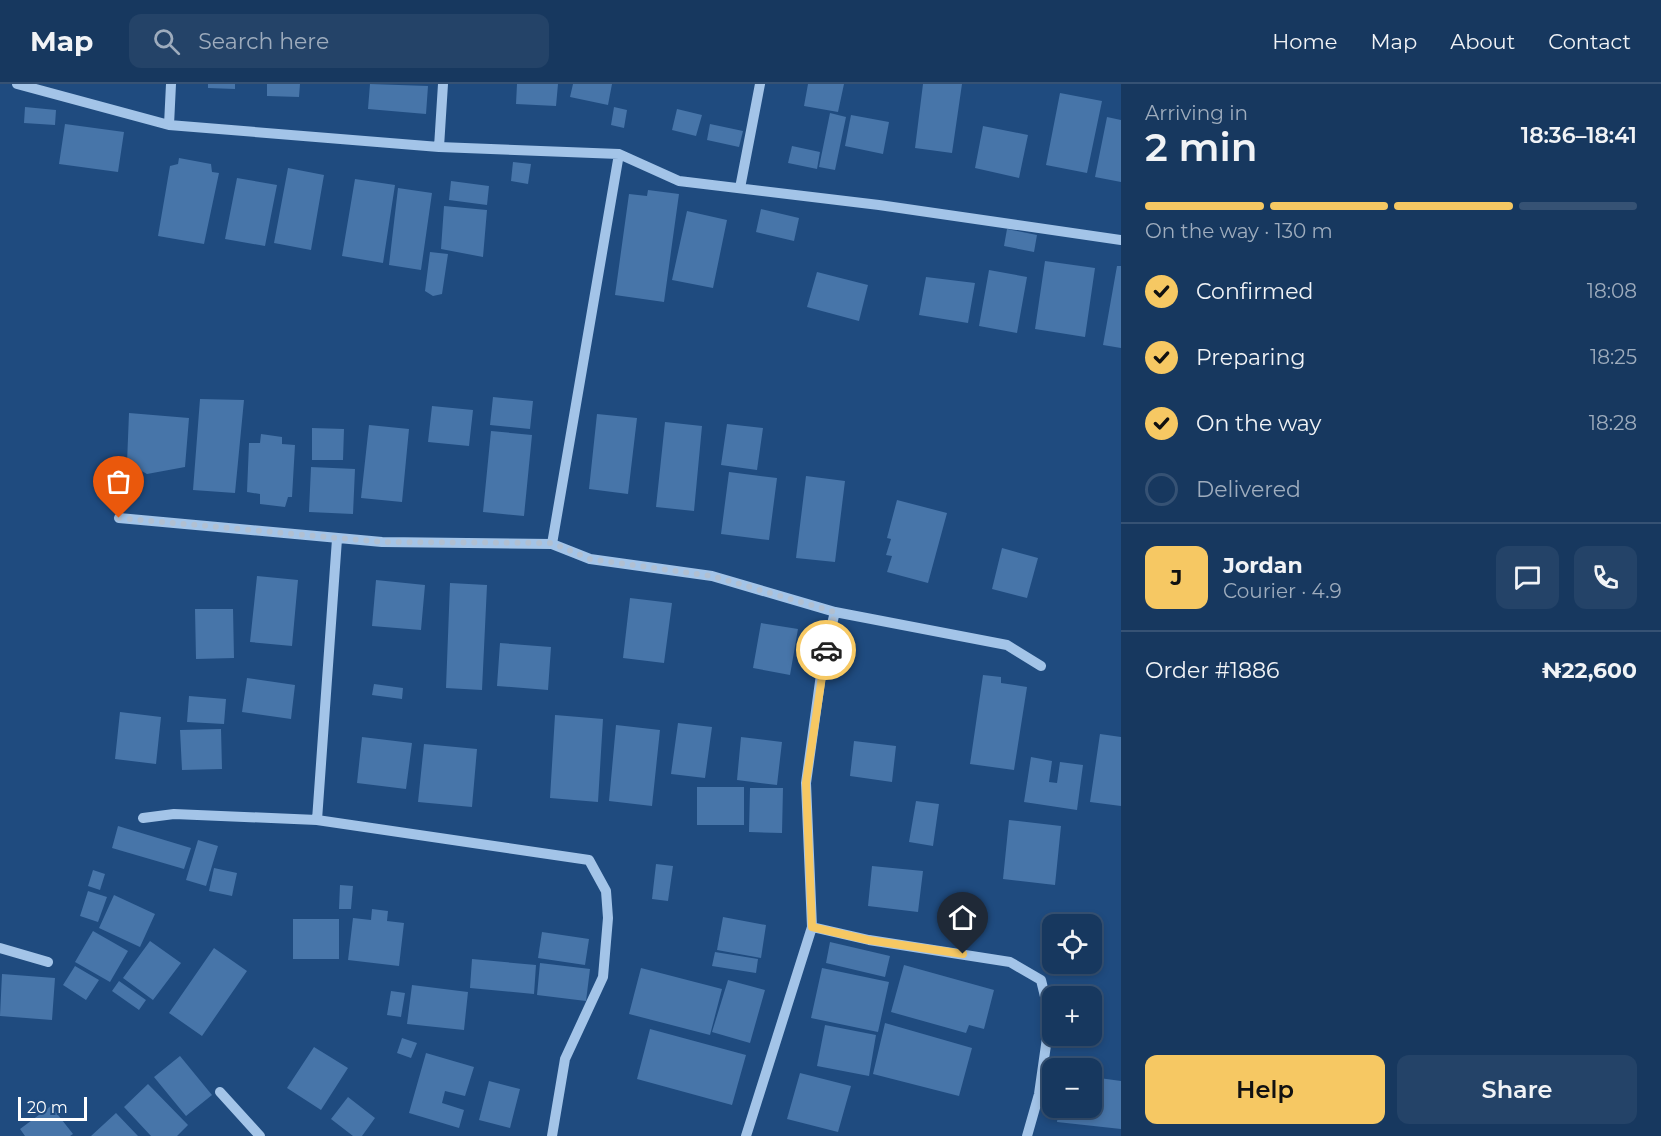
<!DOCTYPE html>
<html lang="en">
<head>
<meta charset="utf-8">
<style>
  body { margin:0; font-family:Montserrat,sans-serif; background:#244368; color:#f1f3f6; height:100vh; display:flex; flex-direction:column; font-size:22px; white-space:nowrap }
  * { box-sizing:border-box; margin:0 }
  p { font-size:20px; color:#9eacbd }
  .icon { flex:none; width:33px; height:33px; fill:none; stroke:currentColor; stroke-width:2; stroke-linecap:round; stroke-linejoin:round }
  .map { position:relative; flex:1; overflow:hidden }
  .side { display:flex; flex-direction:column; background:#17385f; width:540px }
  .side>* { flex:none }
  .controls { position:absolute; left:1042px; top:830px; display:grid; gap:12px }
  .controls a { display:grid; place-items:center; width:60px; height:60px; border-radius:12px; background:#17385f; box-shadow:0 3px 9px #0003,0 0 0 2px #365274; font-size:30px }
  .scale { position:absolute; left:18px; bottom:15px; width:69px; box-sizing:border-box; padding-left:6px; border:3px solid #fff; border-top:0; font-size:16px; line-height:21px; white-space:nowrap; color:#fff; -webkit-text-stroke:4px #1f4b7f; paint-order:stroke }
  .pin { position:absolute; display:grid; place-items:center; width:51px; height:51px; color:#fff; margin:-62px -26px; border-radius:50% 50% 50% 0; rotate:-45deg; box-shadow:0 0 6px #0007 }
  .pin .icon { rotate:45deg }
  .courier { position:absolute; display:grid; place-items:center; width:60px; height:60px; margin:-30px; border:4px solid #f6c863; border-radius:50%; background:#fff; color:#222; box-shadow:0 2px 8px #0007 }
  .head em { font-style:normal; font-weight:600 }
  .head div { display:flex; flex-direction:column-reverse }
  .head { display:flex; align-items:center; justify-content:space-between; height:102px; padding:0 24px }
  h1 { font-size:39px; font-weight:600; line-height:45px }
  .bar { display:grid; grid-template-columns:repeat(4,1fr); gap:9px 6px; align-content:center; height:72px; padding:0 24px }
  .bar i { height:8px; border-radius:4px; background:#365274 }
  .bar .current { background:#f6c863 }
  .bar p { grid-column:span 4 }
  .line { display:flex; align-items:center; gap:15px; padding:0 24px; border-top:2px solid #365274 }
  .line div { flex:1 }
  .round { display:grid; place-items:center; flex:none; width:63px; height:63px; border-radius:12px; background:#244368 }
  ol { padding:0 24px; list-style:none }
  li { display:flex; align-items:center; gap:18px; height:66px }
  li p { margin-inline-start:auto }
  li .icon { padding:6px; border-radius:50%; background:#f6c863; color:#111; stroke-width:4 }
  li:last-child { color:#9eacbd }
  li i { width:33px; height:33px; border:3px solid #365274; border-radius:50% }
  .primary-button { display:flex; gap:12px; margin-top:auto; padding:12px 24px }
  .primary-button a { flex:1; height:69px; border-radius:12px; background:#f6c863; color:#111; font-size:24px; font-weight:600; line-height:69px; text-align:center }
  .primary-button a+a { background:#244368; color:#f1f3f6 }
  header { display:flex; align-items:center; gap:36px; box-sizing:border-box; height:84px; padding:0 30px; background:#17385f; border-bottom:2px solid #365274 }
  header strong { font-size:28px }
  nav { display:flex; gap:33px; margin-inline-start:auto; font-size:21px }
  .search { width:420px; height:54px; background:#244368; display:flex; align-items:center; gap:15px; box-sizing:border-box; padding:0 21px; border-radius:12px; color:#9eacbd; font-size:22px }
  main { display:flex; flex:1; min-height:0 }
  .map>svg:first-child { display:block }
  .building { fill:#4775a9 }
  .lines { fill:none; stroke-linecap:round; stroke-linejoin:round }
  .minor { stroke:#a3c4e8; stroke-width:10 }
  .done { stroke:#b1c0d2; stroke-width:6; stroke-dasharray:0 10.8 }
  .route { stroke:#f6c863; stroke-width:8 }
</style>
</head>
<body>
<header>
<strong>Map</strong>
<div class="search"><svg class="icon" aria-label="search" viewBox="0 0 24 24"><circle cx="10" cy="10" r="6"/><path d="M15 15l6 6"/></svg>Search here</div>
<nav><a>Home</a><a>Map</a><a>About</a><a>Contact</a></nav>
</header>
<main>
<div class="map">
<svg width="1121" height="1052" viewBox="0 0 1121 1052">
  <rect width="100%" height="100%" fill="#1f4b7f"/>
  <path class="building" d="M208,0H235V5L208,4Z
    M267,0H300L299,13L267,12Z
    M370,0L428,2L426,30L368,25Z
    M517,0H558L556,22L516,20Z
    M573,0H612L608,21L570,13Z
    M808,0H844L838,28L804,22Z
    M923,0H962L952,69L915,64Z
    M1060,9L1102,17L1087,89L1046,81Z
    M25,23L56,26L55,41L24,39Z
    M614,23L627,26L624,44L611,41Z
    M677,25L702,31L696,52L672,46Z
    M830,29L846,33L835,86L819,83Z
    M851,31L889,38L883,70L845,62Z
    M1107,33L1121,36V98L1095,93Z
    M65,40L124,48L118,88L59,80Z
    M710,40L743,47L739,63L707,56Z
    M983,42L1028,51L1019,94L975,84Z
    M792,62L820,68L817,85L788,79Z
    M179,74L211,80L212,88L219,89L204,160L158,152L170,82L178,80Z
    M513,78L531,80L528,100L511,97Z
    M288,84L324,91L311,166L274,159Z
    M237,94L277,101L265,162L225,155Z
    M355,95L395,101L383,179L342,172Z
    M451,97L489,102L487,121L449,116Z
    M398,104L432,109L421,186L389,181Z
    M648,106L679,110L664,218L615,211L629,110L647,112Z
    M444,122L487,126L483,173L441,165Z
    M761,125L799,134L794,157L756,148Z
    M687,127L727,136L713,204L672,196Z
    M1007,145L1037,151L1034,168L1004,162Z
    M430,168L448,170L442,210L433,212L425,207Z
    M1045,177L1095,184L1085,253L1035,245Z
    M1117,182H1121V264L1103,261Z
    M989,186L1027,193L1017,249L979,242Z
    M817,188L868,201L859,237L807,223Z
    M926,193L975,199L968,239L919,231Z
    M493,313L533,317L530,345L490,341Z
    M200,315L244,316L235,409L193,406Z
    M432,322L473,326L469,362L428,358Z
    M129,329L189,334L185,383L147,390L127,379Z
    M597,330L637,334L628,410L589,405Z
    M665,338L702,342L694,427L656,423Z
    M727,340L763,344L757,386L721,381Z
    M369,341L409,345L402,418L361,414Z
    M312,344L344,345L343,376H312Z
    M491,347L532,351L524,432L483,428Z
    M261,350L282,353V360L295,361L292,413H288L285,423L260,420V410L247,408L249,359H260Z
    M311,383L355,385L353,430L309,428Z
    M729,388L777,394L769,456L721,450Z
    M806,392L845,397L835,478L796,474Z
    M897,416L947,429L928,499L887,488L892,472L886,471L891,455L887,454Z
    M1002,464L1038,474L1027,514L992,505Z
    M257,492L298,496L292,562L250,558Z
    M376,496L425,501L421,546L372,542Z
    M450,499L487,501L482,606L446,604Z
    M630,514L672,519L664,579L623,574Z
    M195,525H233L234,574L196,575Z
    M761,539L798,545L790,591L753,584Z
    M500,559L551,563L548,606L497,602Z
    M983,591L1001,593V599L1027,603L1014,686L970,680Z
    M247,594L295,601L291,635L242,628Z
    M374,600L403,604L402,615L372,611Z
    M189,612L226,615L224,640L187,638Z
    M120,628L161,633L156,680L115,675Z
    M555,631L603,635L598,718L550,714Z
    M678,639L712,643L705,694L671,690Z
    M616,641L660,646L652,722L609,717Z
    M221,645L222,685L182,686L180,646Z
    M1100,650L1121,653V722L1090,718Z
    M362,653L412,659L406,705L357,699Z
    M741,653L782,658L777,701L737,696Z
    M854,657L896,662L892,698L850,692Z
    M424,660L477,665L472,723L418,718Z
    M1031,673L1052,677L1049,698L1057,699L1060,678L1083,681L1077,726L1024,718Z
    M697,703H744V741H697Z
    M750,704H783L782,749L749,748Z
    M916,717L939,720L933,762L909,758Z
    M1009,736L1061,742L1055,801L1003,795Z
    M118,742L191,764L184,785L112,764Z
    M198,756L218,762L206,802L186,796Z
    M656,780L673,782L668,817L652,815Z
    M872,782L923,787L918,828L868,822Z
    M214,784L237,789L232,812L209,807Z
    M93,786L105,790L100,806L88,802Z
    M340,801L353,802L351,825H339Z
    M88,807L107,813L98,838L80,832Z
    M114,811L155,830L140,863L99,844Z
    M372,825L388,827L387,837L404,839L399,882L348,876L353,834L371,836Z
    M723,833L766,841L761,874L717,866Z
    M293,835H339V875H293Z
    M93,847L128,867L110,898L75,878Z
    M542,848L589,855L585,881L538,874Z
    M150,857L181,879L153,916L123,894Z
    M830,858L890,872L885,893L826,879Z
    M214,864L247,887L202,952L169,929Z
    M715,868L758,875L756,889L712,882Z
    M472,875L536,881L534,910L470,904Z
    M540,879L590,885L586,917L537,911Z
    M904,881L994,906L984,945L969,941L966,949L891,928Z
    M75,882L99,896L86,916L63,901Z
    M641,884L722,905L710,951L629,930Z
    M822,884L889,898L878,948L811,934Z
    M2,890L55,894L52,936L0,932Z
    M728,896L765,906L750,959L712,948Z
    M119,897L146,916L139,926L112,907Z
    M412,901L468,908L464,946L407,940Z
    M391,907L405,909L401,933L387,931Z
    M885,939L972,964L959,1012L873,990Z
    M825,941L876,951L869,992L817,982Z
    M650,945L746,971L732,1021L637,995Z
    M402,954L417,959L411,974L397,969Z
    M314,963L348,984L321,1026L287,1004Z
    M426,969L474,983L465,1012L445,1007L442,1019L464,1026L459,1044L409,1029Z
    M180,972L212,1011L186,1032L154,993Z
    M800,989L851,1002L838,1048L787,1035Z
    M1092,993L1121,997V1045L1057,1038L1059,1023H1092Z
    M489,997L520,1005L510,1044L479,1036Z
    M148,1000L188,1041L177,1052H151L124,1023Z
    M348,1013L375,1034L362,1052H353L331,1035Z
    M51,1022L73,1050L70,1052H25L20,1045Z
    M116,1029L138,1052H91Z"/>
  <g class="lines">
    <path class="minor" d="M17,0L169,41L439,63L619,70L679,97L879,121L1121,156
      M169,41L171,0
      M439,63L443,0
      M740,104L760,0
      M119,434L382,458L552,460L590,475L712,492L835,528L1007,561L1041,582
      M552,460L619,70
      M143,734L174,730L317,736L589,776L606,807L608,834L603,893L565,975L552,1052
      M317,736L337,455
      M812,843L869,856L1010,878L1041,896L1050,933L1039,1010L1027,1052
      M0,864L48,878
      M220,1008L260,1052
      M746,1052L812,843L806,699L823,576L835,528"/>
  </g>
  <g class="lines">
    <path class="done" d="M119,434L382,458L552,459L590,475L712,492L835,528L826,566"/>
    <path class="route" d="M826,566L806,699L812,843L868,856L963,870"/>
  </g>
</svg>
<div class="controls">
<a><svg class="icon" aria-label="locate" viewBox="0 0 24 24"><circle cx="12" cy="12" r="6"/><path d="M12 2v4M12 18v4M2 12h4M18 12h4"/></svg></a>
<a>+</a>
<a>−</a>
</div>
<div class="scale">20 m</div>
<div class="pin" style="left:119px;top:434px;background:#ea580c"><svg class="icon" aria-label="bag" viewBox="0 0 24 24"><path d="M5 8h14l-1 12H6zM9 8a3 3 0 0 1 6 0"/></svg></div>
<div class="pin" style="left:963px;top:870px;background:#1f2937"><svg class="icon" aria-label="home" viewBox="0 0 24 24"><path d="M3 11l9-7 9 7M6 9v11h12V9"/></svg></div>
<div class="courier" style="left:826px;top:566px"><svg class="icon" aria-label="car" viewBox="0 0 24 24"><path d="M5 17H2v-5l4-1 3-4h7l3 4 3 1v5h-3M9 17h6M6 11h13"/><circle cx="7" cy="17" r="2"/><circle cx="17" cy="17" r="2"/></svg></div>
</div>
<section class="side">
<div class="head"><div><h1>2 min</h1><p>Arriving in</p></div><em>18:36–18:41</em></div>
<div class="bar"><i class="current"></i><i class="current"></i><i class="current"></i><i></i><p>On the way · 130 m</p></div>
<ol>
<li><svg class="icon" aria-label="check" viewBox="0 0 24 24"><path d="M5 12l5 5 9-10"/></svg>Confirmed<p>18:08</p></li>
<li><svg class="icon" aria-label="check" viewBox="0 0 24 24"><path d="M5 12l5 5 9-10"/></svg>Preparing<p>18:25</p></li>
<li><svg class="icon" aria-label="check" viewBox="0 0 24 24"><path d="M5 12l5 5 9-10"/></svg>On the way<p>18:28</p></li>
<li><i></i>Delivered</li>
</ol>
<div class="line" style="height:108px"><b class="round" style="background:#f6c863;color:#111">J</b><div><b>Jordan</b><p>Courier · 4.9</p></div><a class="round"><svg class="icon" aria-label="chat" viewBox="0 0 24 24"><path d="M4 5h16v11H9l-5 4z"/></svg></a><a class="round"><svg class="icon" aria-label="phone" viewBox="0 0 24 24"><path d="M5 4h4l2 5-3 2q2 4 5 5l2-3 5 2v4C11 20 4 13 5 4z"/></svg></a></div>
<div class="line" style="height:78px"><div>Order #1886</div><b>₦22,600</b></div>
<div class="primary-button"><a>Help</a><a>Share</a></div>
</section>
</main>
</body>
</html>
